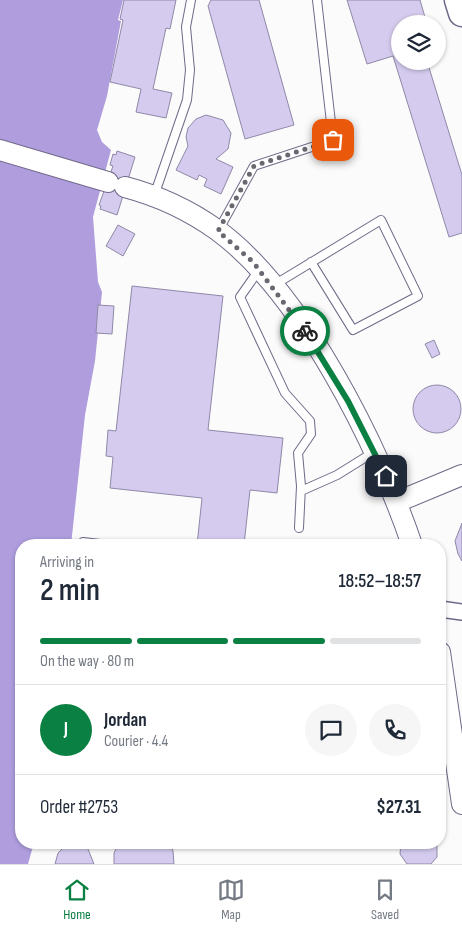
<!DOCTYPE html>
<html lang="en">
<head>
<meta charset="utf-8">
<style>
  body { margin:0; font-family:"Sofia Sans Condensed",sans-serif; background:#f6f6f7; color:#1f2937; height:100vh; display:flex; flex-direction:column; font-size:19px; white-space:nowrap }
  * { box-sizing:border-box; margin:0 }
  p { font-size:16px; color:#747a83 }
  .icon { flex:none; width:28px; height:28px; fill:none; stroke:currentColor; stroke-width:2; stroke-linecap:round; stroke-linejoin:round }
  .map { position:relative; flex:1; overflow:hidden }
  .panel { position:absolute; left:15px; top:539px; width:431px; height:310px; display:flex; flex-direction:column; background:#fff; border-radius:20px; box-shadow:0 1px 4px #0004 }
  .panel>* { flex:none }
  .tools { position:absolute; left:391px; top:15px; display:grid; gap:10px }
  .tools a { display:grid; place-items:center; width:55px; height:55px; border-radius:50%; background:#fff; box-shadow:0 1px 4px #0004; font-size:25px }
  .pin { position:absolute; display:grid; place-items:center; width:42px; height:42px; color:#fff; margin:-21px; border-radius:10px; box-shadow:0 2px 8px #0006 }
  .courier { position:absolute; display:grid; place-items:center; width:50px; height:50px; margin:-25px; border:4px solid #0b8043; border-radius:50%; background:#fff; color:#222; box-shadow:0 1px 6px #0007 }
  .overview em { font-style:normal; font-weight:600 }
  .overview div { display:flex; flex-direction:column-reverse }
  .overview { display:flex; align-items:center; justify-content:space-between; height:85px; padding:0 25px }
  h1 { font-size:32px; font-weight:600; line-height:38px }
  .bar { display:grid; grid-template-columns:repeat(4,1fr); gap:8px 5px; align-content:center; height:60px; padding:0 25px }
  .bar i { height:6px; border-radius:4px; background:#e0e1e3 }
  .bar .active { background:#0b8043 }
  .bar p { grid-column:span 4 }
  .line { display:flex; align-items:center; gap:12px; padding:0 25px; border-top:1px solid #e0e1e3 }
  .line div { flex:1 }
  .round { display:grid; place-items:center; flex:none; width:52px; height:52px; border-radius:26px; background:#f6f6f7 }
  .tabs { display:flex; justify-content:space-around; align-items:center; height:70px; border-top:1px solid #e0e1e3; background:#fff; font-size:14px; color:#747a83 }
  .tabs a { display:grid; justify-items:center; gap:2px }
  .tabs .active { color:#0b8043 }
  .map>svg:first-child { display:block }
  .water { fill:#af9dde }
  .building { fill:#d4cbee; stroke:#9088a8 }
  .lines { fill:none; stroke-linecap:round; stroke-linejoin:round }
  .lane-casing { stroke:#716988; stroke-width:10 }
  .street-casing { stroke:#716988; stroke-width:18 }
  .secondary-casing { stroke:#716988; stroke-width:22 }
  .highway-casing { stroke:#716988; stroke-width:29 }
  .lane { stroke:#fff; stroke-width:8 }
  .street { stroke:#fff; stroke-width:15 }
  .secondary { stroke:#fff; stroke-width:20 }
  .highway { stroke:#fff; stroke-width:26 }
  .done { stroke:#69676f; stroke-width:5; stroke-dasharray:0 9 }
  .route { stroke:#0b8043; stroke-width:6 }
</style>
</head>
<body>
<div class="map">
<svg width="462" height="864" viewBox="0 0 462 864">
  <rect width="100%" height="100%" fill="#fbfbfb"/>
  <path class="water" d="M0,0H123L118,20L121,21L107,96L97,130L102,142L111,150L93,217L98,282L102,292L95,361L85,415L71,545H21V842L34,843L28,864H0Z"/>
  <path class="building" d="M124,0H176L170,29L166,28L153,89L172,93L166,118L136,112L141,89L110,82L123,20L120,19Z
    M211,0H259L294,125L245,139L208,6Z
    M347,0H420L427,24H400V61H427L462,175V233L449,237L393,56L367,64Z
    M206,115L223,120L231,133L228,149L216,159L233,167L221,194L204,186L207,179L199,175L197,180L176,170L188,146L186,137L188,128L196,119Z
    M117,151L135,157L117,215L100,209L101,206L99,205L113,166L110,165L113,154L116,155Z
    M118,225L135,234L123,256L106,246Z
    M132,286L223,296L208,430L283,438L277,493L250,490L244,545H197L202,498L110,488L113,457L106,456L108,430L116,431Z
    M98,305L114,306L112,334L96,333Z
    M434,340L440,354L432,358L425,344Z
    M413 409a24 24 0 1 1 48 0a24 24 0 1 1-48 0Z
    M462,523V561L458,554L455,541Z
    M119,842H169L173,851L174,864H114V853Z
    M401,842H437V857L431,864H407L400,854Z
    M72,844L83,845L88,849L94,864H55L58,853L63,848Z"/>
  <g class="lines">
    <defs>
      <path id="lane" d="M154,196L187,100L190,70L186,27L191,0
        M218,231L254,166L333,140L317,0
        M259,270L240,297L285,393L310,421L311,434L298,453L301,486L299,528
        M274,285L381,220L418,296L353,330L311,262
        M301,491L337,475L374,452
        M83,542L109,545"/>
      <path id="street" d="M440,609L462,612"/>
      <path id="secondary" d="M0,150L108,182
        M125,187C159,196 189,210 217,230C302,292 379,447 412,545
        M397,502L462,475
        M440,652L462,804"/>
      <path id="highway" d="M458,0L462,13"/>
    </defs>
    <use href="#lane" class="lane-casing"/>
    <use href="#street" class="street-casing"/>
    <use href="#secondary" class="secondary-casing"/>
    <use href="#highway" class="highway-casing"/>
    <use href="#lane" class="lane"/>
    <use href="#street" class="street"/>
    <use href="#secondary" class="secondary"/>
    <use href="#highway" class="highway"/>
  </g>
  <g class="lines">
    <path class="done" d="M305,331L253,262L218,231L254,166L333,140"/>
    <path class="route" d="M305,331L348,401L386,476"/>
  </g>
</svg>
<div class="tools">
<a><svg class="icon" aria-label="layers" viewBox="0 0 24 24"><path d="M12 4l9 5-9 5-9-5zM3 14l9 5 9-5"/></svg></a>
</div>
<div class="pin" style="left:333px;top:140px;background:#ea580c"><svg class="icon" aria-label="bag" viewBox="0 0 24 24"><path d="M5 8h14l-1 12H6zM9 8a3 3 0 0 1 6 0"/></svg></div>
<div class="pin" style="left:386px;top:476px;background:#1f2937"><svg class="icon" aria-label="home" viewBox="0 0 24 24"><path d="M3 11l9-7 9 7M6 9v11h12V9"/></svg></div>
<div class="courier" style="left:305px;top:331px"><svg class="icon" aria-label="bike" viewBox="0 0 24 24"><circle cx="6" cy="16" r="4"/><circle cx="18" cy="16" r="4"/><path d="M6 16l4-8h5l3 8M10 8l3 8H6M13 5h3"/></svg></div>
<section class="panel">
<div class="overview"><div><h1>2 min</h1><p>Arriving in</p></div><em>18:52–18:57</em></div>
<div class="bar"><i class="active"></i><i class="active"></i><i class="active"></i><i></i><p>On the way · 80 m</p></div>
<div class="line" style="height:90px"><b class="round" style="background:#0b8043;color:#fff">J</b><div><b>Jordan</b><p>Courier · 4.4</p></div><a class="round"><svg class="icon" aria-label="chat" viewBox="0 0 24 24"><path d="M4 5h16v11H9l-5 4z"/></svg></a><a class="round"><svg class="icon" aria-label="phone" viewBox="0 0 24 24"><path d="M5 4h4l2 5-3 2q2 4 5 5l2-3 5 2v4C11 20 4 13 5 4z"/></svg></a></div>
<div class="line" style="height:65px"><div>Order #2753</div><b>$27.31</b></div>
</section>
</div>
<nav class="tabs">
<a class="active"><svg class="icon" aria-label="home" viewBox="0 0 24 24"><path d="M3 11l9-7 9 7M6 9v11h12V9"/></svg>Home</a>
<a><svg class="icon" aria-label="map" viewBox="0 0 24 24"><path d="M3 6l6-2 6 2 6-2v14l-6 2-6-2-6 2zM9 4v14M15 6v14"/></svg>Map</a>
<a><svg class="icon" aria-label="saved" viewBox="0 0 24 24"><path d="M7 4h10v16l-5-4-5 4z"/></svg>Saved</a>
</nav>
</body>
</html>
